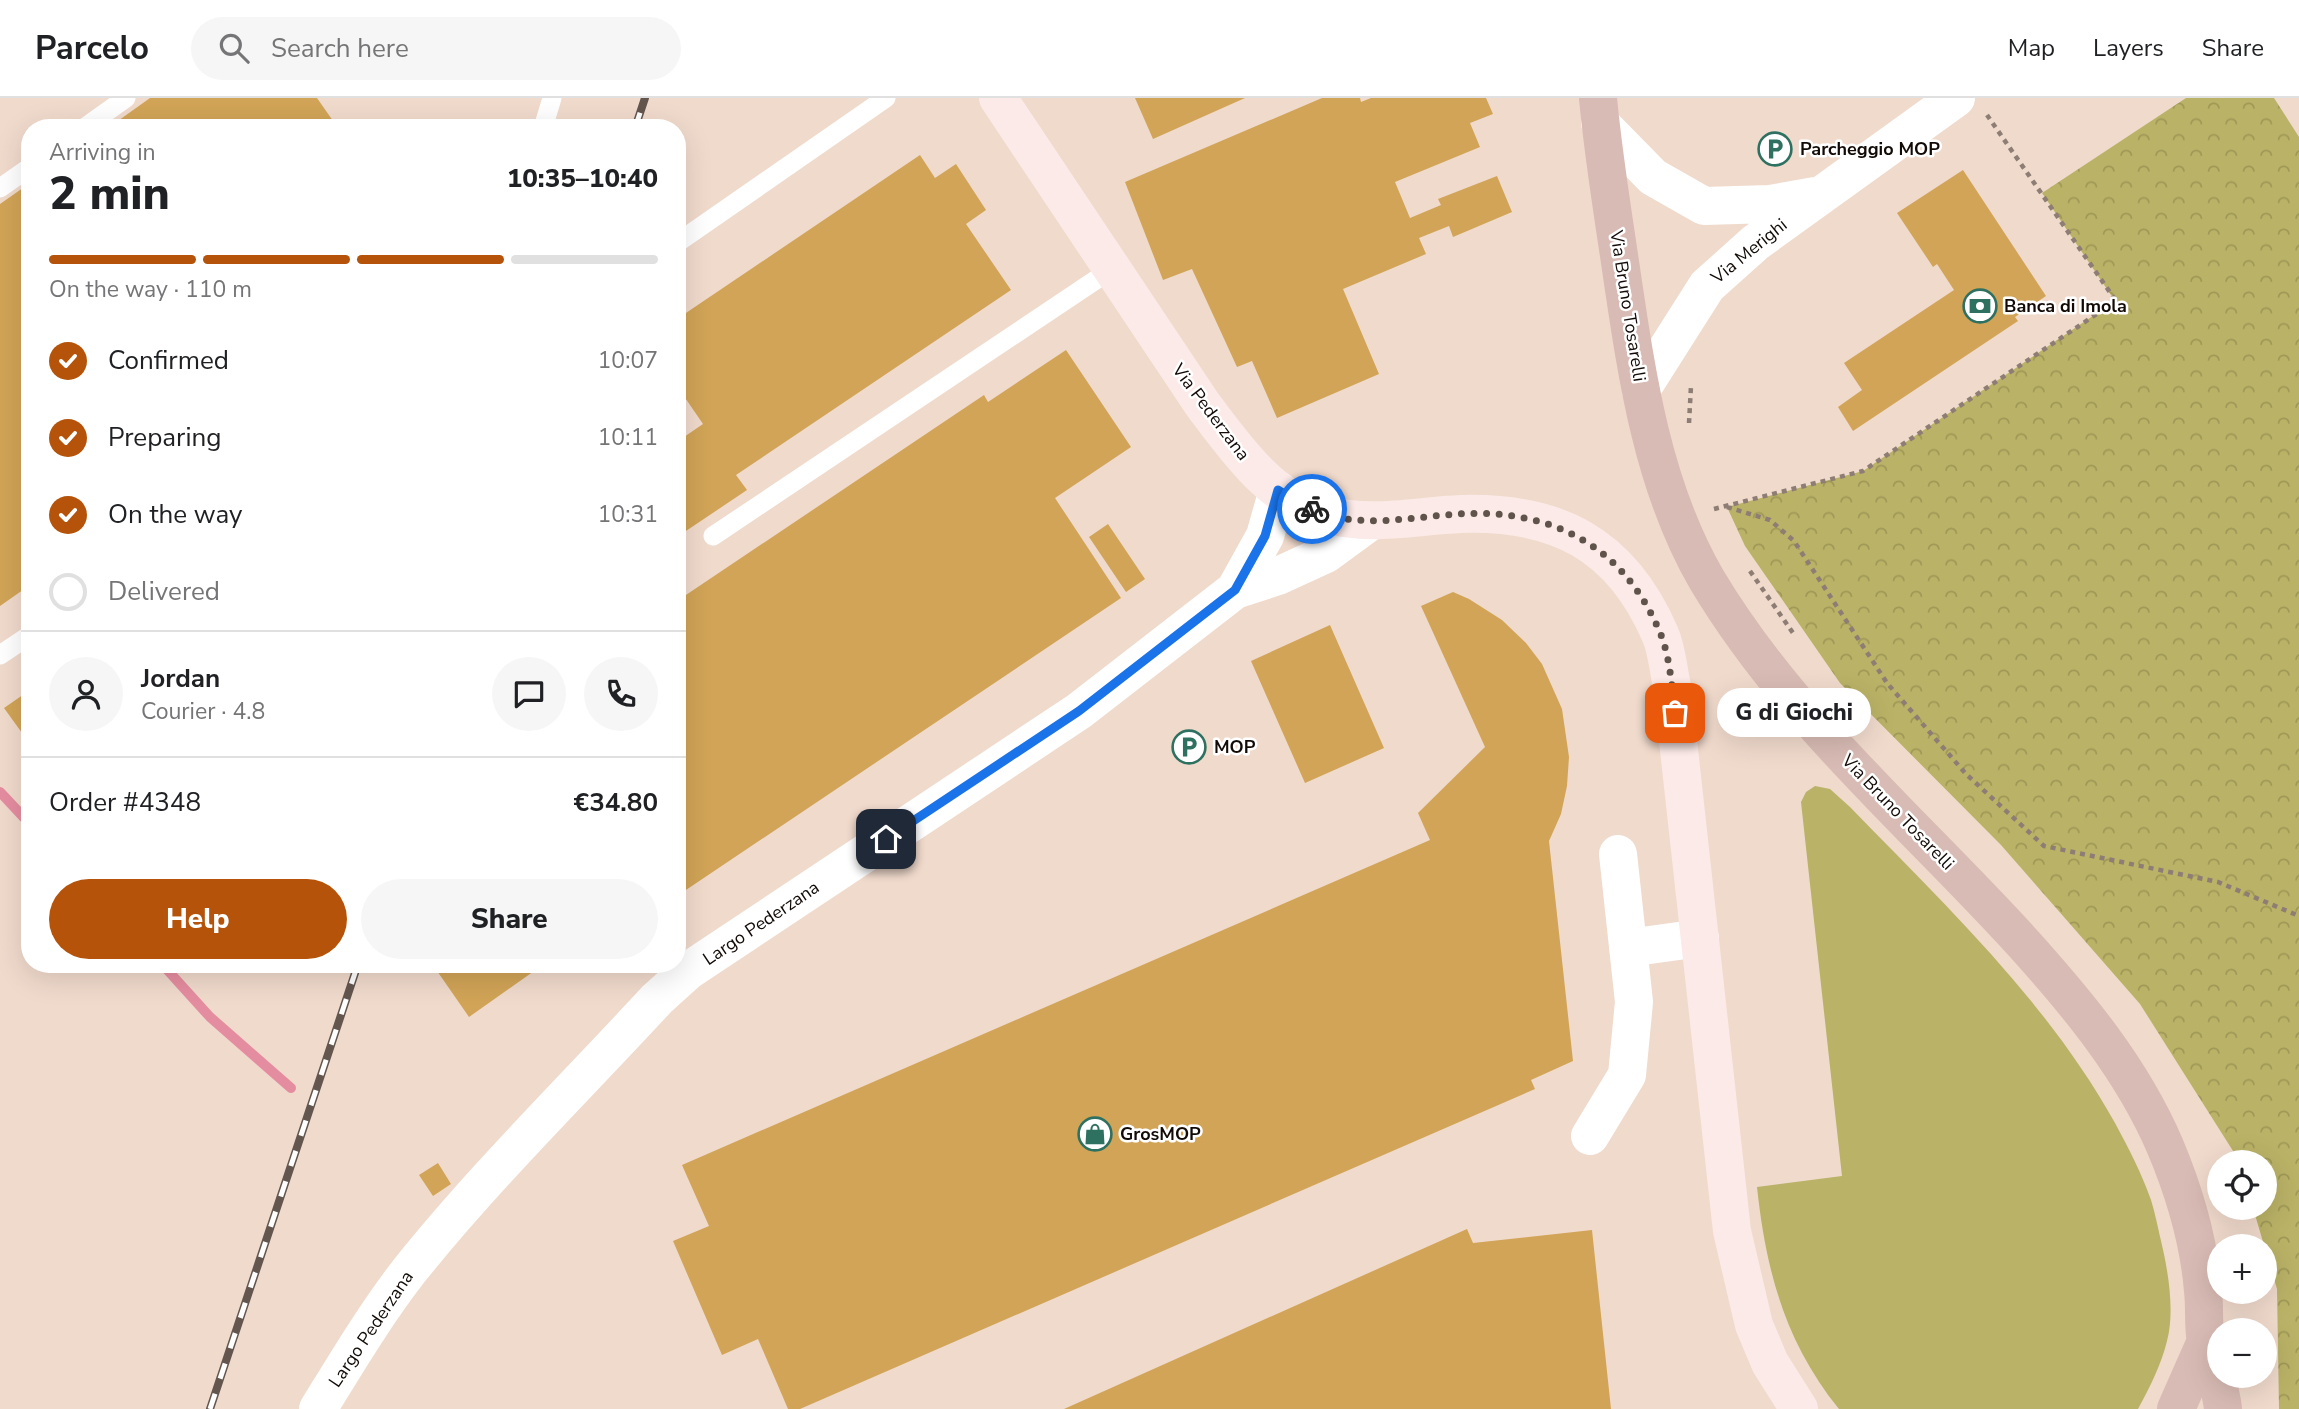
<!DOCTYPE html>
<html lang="en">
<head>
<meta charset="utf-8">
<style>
  body { margin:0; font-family:"Nunito Sans",sans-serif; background:#f6f6f6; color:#202124; height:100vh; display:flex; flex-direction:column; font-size:26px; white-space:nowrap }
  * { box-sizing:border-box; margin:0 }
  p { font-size:23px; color:#757577 }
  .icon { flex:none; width:38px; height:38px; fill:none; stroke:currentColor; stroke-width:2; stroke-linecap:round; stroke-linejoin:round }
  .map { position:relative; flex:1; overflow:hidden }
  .sheet { position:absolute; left:21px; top:21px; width:665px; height:854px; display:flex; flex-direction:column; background:#fff; border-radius:28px; box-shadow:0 7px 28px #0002 }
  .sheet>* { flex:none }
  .tools { position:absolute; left:2207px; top:1052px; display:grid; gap:14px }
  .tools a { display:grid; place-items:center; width:70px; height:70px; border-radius:50%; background:#fff; box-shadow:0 7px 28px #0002; font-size:35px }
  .pin { position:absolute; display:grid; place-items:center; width:60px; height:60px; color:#fff; margin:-30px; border-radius:14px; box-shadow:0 4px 10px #0006 }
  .courier { position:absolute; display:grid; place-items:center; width:70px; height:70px; margin:-35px; border:5px solid #1a73e8; border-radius:50%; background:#fff; color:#222; box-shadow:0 2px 9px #0007 }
  .bubble { position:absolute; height:49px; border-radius:24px; background:#fff; box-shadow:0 7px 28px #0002; font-size:23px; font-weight:800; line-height:49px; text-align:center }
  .headline em { font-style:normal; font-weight:800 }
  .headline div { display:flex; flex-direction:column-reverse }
  .headline { display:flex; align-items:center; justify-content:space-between; height:119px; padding:0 28px }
  h1 { font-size:46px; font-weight:800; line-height:52px }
  .bar { display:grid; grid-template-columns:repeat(4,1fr); gap:10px 7px; align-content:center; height:84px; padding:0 28px }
  .bar i { height:9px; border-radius:5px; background:#e0e0e0 }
  .bar .active { background:#b45309 }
  .bar p { grid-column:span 4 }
  .line { display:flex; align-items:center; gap:18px; padding:0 28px; border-top:2px solid #e0e0e0 }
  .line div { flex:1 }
  .round { display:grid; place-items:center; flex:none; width:74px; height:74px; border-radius:37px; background:#f6f6f6 }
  ol { padding:0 28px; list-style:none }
  li { display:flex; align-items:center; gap:21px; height:77px }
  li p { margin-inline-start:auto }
  li .icon { padding:7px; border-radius:50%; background:#b45309; color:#fff; stroke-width:4 }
  li:last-child { color:#757577 }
  li i { width:38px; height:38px; border:4px solid #e0e0e0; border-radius:50% }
  .action { display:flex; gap:14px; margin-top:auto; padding:14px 28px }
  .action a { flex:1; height:80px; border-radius:42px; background:#b45309; color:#fff; font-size:28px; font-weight:800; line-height:80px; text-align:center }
  .action a+a { background:#f6f6f6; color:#202124 }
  header { display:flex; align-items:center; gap:42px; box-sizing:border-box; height:98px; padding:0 35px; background:#fff; border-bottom:2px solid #e0e0e0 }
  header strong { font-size:33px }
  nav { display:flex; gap:38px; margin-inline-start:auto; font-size:24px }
  .search { width:490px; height:63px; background:#f6f6f6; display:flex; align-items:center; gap:18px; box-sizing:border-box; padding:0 24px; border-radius:38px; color:#757577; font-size:26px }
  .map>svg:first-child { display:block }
  .grass { fill:#bab266 }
  .park { fill:url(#park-crowns) }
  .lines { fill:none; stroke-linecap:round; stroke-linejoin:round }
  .stream { stroke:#e58da0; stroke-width:10 }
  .building { fill:#d1a457 }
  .path { stroke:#8d7d74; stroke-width:4.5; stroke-dasharray:5 5; stroke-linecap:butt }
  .lane { stroke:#fff; stroke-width:19 }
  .street { stroke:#fff; stroke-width:38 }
  .secondary { stroke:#fbeae7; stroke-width:38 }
  .primary { stroke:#d8bbb4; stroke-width:38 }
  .rail-casing { stroke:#63564f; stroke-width:8 }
  .rail { stroke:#fff; stroke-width:5; stroke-dasharray:16; stroke-linecap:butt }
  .done { stroke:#5f534b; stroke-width:7; stroke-dasharray:0 12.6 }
  .route { stroke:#1a73e8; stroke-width:9 }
  .labels { text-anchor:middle; stroke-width:5; stroke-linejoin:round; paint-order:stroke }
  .poi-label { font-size:18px; font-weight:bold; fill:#110a06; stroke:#fff; text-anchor:start }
  .street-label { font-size:18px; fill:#110a06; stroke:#fff }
</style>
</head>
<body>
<header>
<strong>Parcelo</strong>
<div class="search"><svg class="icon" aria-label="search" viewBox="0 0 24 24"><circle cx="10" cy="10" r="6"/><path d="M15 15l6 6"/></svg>Search here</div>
<nav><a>Map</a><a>Layers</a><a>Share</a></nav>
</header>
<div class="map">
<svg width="2299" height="1311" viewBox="0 0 2299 1311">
  <defs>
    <pattern id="park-crowns" width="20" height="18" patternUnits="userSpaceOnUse" patternTransform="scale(1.75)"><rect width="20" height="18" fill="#bab266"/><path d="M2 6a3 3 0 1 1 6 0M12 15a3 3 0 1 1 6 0" fill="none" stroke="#9f9857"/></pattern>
  </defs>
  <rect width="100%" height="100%" fill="#f0dacc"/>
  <path class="grass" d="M1815,688L1830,691L1850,709C1946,808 2047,903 2115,1025C2128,1049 2142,1076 2151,1102C2155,1115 2158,1130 2161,1143C2168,1172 2175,1213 2167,1243C2161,1267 2150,1289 2138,1311H1839C1785,1244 1766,1173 1757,1089L1842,1078L1801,704L1806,694Z"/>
  <path class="park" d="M2186,0H2274L2299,39V1311H2279L2277,1191L2253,1110H2264V1064H2240L2140,906L2001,747L1840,585L1745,448L1727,409L1863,373L2115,203L2042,95Z"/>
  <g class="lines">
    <path class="stream" d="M0,694L30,726
      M162,866L210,919L291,990"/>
  </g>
  <path class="building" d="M150,0H317L338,30H108Z
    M1135,0H1245L1153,41Z
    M1322,0H1360L1361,4L1371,0H1486L1493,16L1470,25L1480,49L1395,84L1410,120L1441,107L1438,101L1497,78L1512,114L1453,139L1449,128L1419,140L1426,156L1343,191L1379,276L1277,320L1252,263L1237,269L1192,171L1163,182L1125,84Z
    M920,57L935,80L956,66L986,112L966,126L1011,192L736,377L747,392L677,439V328L684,339L703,326L677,288V221Z
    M1963,72L2046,198L2015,219L2018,223L1853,333L1838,309L1862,292L1844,265L1954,192L1937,166L1933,169L1897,115Z
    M30,85V487L0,508V106Z
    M1066,252L1131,349L1055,400L1121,500L677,798V503L984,297L988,304Z
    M1108,426L1145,481L1126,494L1089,439Z
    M1453,494L1469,501L1502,522L1526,545L1542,566L1562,611L1569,659L1567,688L1561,716L1549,743L1573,963L1531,982L1535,991L800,1311H788L758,1241L722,1257L673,1143L709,1128L682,1067L1430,742L1418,715L1485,649L1421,508Z
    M1330,527L1384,650L1305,685L1251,563Z
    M30,592V646L4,610Z
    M440,866H544L469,919L435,870Z
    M438,1065L451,1086L433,1098L419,1077Z
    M1467,1131L1473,1145L1592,1132L1611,1311H1064Z"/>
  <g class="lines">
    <path class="path" d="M1689,325L1691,288
      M1727,409L1770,422L1794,443L1887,585L1966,676L2044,748L2218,784L2299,818
      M1714,411L1863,373L2116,203L1987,17
      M1750,473L1793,535"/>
    <path class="lane" d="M84,30L126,0
      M543,30L552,0
      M0,90L30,69
      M677,145L886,0
      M713,438L1112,171
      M0,557L30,537"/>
    <path class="street" d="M1600,25L1653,79L1704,108L1770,106L1815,98
      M1641,292L1707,188L1755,145L1956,0
      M1235,492L1265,438L1278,392
      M1628,850L1700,840
      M1590,1038L1627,977L1634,904L1618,756
      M318,1311C347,1264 375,1217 409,1173C485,1078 574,991 657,901L688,873L1079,613L1235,492L1278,478L1326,456L1371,423"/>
    <path class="secondary" d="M998,0L1203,307C1235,349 1270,401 1324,416C1371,429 1414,418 1461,416C1557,413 1621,446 1660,536C1667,551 1668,571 1672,588L1732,1133L1754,1227L1770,1265L1799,1311"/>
    <path class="primary" d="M1598,0C1603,55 1612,110 1620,164C1636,272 1651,386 1707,482C1790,621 1915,726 2023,845C2078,906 2132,971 2165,1048C2184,1093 2199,1143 2203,1193C2205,1210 2203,1229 2206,1245C2211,1268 2221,1288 2223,1311
      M2176,1311L2206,1243"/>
    <defs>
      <path id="rail" d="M635,30L645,0
        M210,1311L358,866"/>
    </defs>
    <use href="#rail" class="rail-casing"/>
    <use href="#rail" class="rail"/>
  </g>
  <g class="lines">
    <path class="done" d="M1312,411C1359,432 1409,419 1458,416C1551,410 1625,448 1661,537C1670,560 1672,590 1675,615"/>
    <path class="route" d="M886,741L1079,613L1235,492L1265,438L1278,392L1298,405L1312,411"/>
  </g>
  <defs>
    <symbol id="parking-ring" viewBox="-11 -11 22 22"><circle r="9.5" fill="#fff" stroke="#2e7161" stroke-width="1.5"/><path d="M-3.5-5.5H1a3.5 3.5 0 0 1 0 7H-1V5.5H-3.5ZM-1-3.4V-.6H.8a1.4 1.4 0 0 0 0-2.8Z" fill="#2e7161"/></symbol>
    <symbol id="bank-ring" viewBox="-11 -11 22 22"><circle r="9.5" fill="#fff" stroke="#2e7161" stroke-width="1.5"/><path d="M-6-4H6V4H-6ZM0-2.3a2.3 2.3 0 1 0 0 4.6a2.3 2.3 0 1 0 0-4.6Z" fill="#2e7161"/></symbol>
    <symbol id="shop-ring" viewBox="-11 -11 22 22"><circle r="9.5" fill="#fff" stroke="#2e7161" stroke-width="1.5"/><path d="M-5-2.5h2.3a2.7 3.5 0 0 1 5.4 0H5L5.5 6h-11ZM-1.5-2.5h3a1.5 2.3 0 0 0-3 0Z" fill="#2e7161"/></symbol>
  </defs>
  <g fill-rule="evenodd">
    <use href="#parking-ring" x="1756" y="32" width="38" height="38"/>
    <use href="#bank-ring" x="1961" y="189" width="38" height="38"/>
    <use href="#parking-ring" x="1170" y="630" width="38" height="38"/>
    <use href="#shop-ring" x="1076" y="1017" width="38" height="38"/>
  </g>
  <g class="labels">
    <g class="poi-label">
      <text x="1800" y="57">Parcheggio MOP</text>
      <text x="2004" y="214">Banca di Imola</text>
      <text x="1214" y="655">MOP</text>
      <text x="1120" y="1042">GrosMOP</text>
    </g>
    <g class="street-label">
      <text transform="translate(1749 153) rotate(-39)" y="6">Via Merighi</text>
      <text transform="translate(1628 208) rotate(81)" y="6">Via Bruno Tosarelli</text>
      <text transform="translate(1211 314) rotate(53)" y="6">Via Pederzana</text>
      <text transform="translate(1898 714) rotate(46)" y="6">Via Bruno Tosarelli</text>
      <text transform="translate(761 825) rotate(-34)" y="6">Largo Pederzana</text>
      <text transform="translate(371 1231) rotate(-56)" y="6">Largo Pederzana</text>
    </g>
  </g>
</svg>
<div class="tools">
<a><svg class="icon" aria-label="locate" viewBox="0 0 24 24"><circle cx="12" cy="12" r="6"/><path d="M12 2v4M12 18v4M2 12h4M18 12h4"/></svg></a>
<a>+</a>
<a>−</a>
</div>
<div class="pin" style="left:1675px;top:615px;background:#ea580c"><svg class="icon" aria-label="bag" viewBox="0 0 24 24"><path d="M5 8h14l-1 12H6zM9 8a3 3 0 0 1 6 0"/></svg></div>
<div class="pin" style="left:886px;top:741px;background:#1f2937"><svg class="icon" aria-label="home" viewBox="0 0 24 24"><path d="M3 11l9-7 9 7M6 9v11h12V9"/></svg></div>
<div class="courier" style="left:1312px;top:411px"><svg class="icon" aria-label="bike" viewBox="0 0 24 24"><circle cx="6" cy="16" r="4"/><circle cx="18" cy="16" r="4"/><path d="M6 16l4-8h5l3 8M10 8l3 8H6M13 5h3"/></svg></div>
<div class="bubble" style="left:1717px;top:590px;width:154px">G di Giochi</div>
<section class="sheet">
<div class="headline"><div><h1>2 min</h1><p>Arriving in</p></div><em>10:35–10:40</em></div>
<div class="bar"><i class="active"></i><i class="active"></i><i class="active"></i><i></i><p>On the way · 110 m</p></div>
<ol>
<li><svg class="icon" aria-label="check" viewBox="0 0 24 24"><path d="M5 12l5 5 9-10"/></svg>Confirmed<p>10:07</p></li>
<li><svg class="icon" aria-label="check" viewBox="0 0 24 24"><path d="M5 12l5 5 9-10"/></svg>Preparing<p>10:11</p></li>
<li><svg class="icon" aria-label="check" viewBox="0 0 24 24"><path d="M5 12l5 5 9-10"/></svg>On the way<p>10:31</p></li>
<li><i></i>Delivered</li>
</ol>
<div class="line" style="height:126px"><a class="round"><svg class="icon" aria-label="person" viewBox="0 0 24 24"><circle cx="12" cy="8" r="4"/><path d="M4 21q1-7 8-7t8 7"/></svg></a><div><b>Jordan</b><p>Courier · 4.8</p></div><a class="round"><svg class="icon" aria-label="chat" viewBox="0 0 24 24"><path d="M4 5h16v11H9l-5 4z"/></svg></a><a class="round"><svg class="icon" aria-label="phone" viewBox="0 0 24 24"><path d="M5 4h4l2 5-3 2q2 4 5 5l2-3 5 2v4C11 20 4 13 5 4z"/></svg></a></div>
<div class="line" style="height:91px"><div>Order #4348</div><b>€34.80</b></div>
<div class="action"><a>Help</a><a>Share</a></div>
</section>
</div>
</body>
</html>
